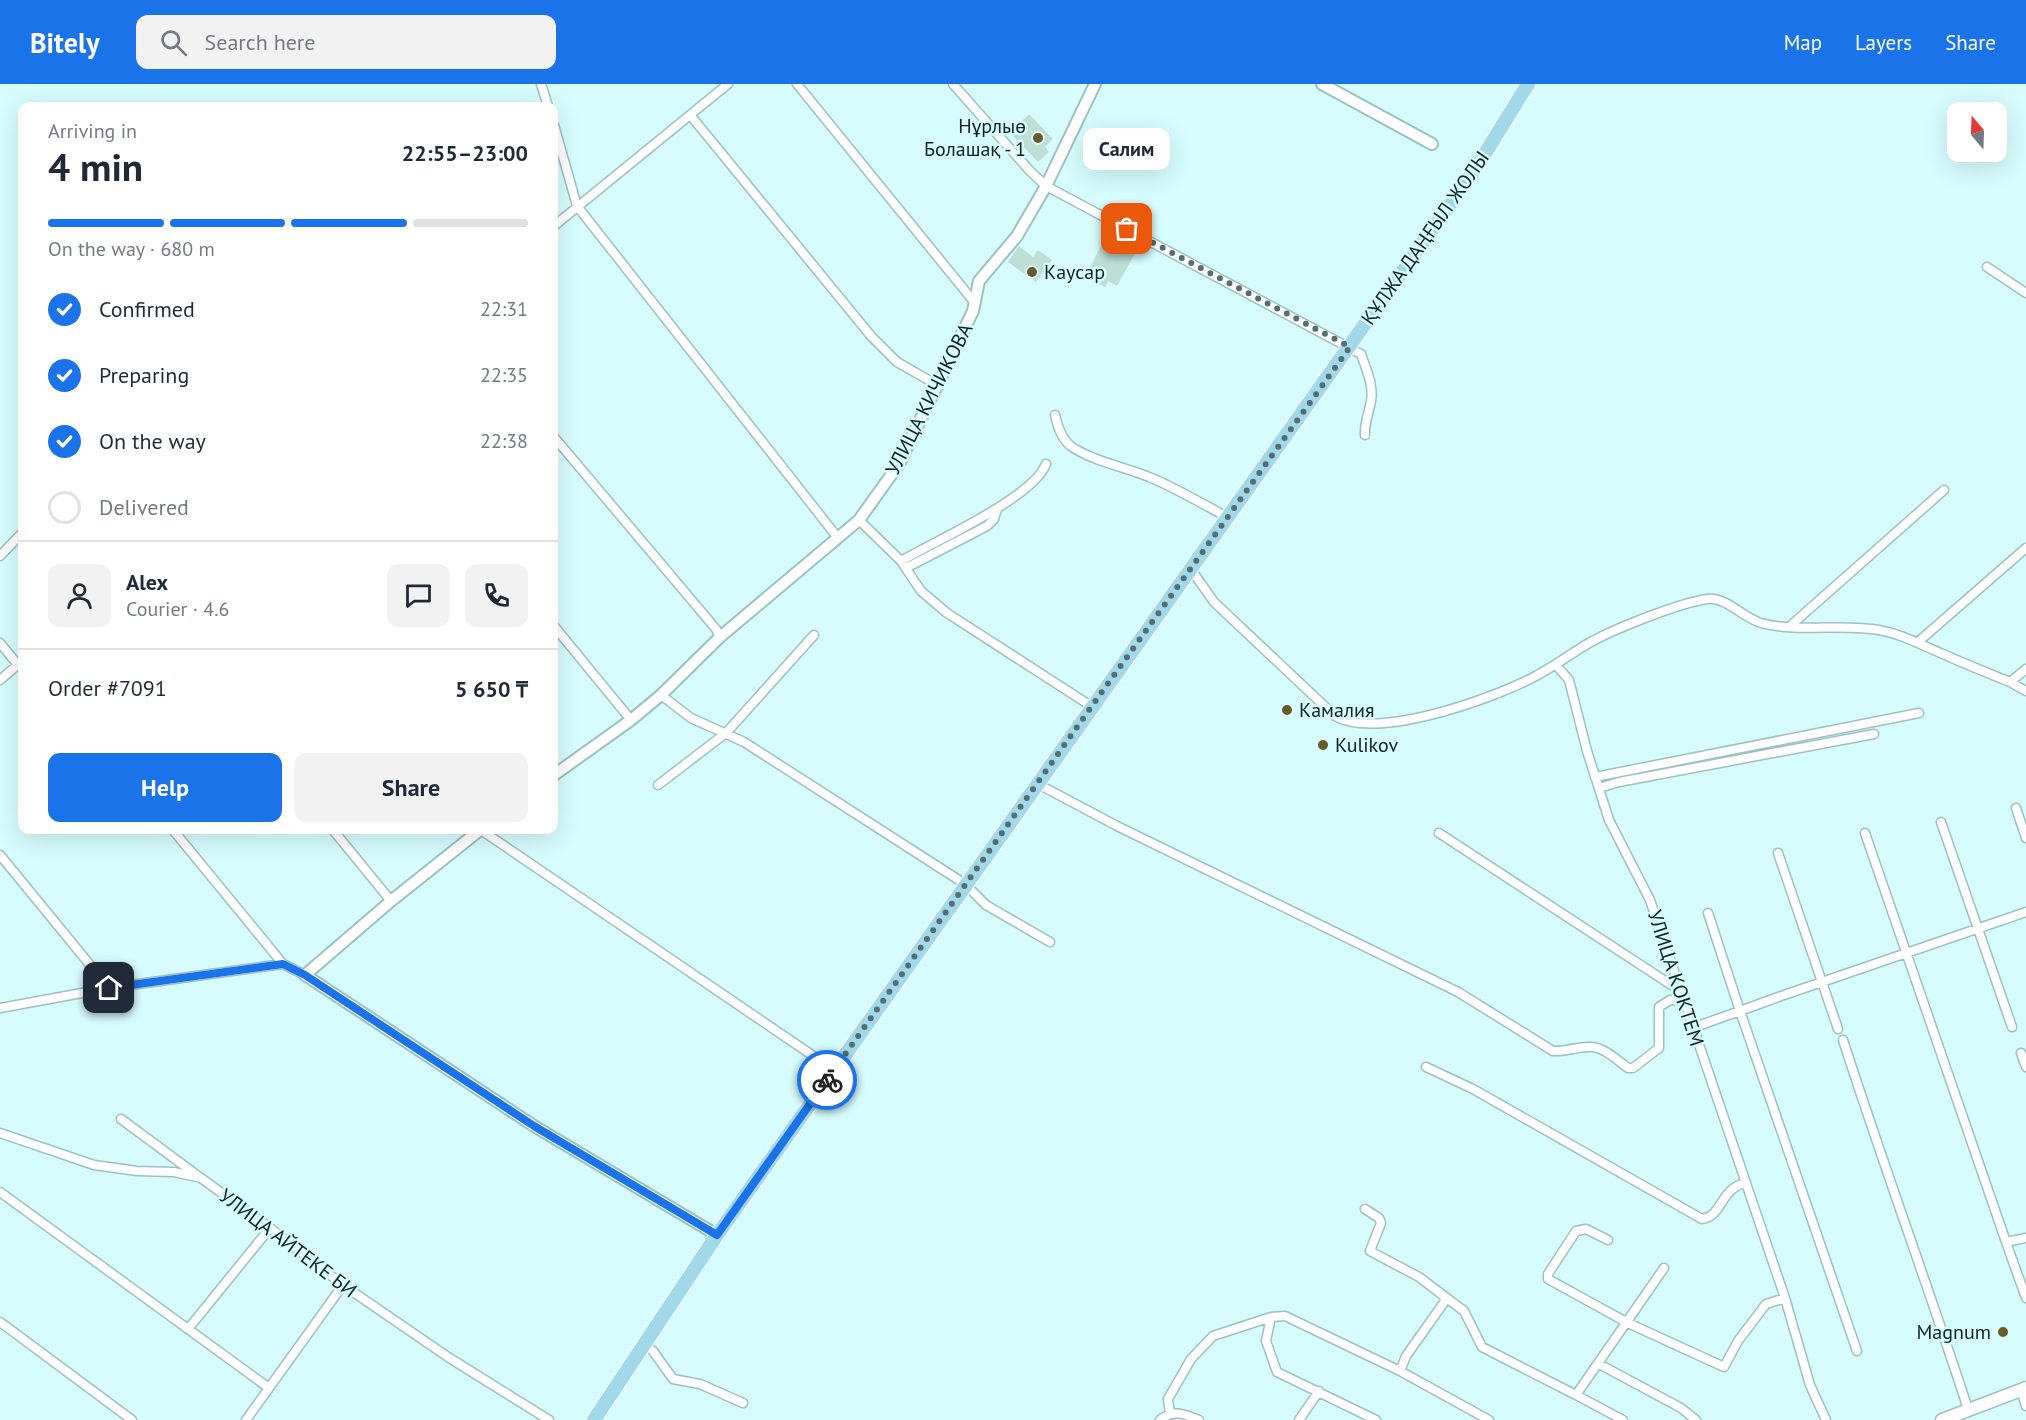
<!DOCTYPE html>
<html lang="en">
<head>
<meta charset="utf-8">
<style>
  body { margin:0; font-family:"PT Sans",sans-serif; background:#f2f2f3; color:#1f2937; height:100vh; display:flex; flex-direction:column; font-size:22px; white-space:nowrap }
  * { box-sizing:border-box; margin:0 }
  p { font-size:20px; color:#747a83 }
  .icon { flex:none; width:33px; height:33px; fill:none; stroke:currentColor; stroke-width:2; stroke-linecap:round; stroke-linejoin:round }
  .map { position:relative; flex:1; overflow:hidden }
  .drawer { position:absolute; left:18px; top:18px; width:540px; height:732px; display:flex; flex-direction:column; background:#fff; border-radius:12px; box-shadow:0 6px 24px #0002 }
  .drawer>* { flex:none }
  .needle { width:39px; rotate:341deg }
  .tools { position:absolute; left:1947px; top:18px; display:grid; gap:12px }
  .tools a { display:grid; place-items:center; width:60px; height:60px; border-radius:12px; background:#fff; box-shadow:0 6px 24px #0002; font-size:30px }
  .pin { position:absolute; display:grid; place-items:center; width:51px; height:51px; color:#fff; margin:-26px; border-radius:12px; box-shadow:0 3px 9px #0006 }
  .courier { position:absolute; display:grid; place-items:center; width:60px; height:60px; margin:-30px; border:4px solid #1a73e8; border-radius:50%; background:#fff; color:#222; box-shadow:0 2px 8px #0007 }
  .bubble { position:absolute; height:42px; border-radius:12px; background:#fff; box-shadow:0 6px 24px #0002; font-size:20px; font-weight:700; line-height:42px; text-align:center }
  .head em { font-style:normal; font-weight:700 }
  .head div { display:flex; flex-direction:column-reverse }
  .head { display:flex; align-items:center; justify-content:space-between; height:102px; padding:0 30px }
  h1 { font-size:39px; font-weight:700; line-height:45px }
  .bar { display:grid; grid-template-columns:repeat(4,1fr); gap:9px 6px; align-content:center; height:72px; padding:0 30px }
  .bar i { height:8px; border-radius:4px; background:#e0e1e3 }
  .bar .on { background:#1a73e8 }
  .bar p { grid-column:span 4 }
  .line { display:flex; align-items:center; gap:15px; padding:0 30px; border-top:2px solid #e0e1e3 }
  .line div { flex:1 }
  .round { display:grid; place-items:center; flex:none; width:63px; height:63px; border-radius:12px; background:#f2f2f3 }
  ol { padding:0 30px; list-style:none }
  li { display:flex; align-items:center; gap:18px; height:66px }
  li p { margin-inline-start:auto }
  li .icon { padding:6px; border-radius:50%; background:#1a73e8; color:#fff; stroke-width:4 }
  li:last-child { color:#747a83 }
  li i { width:33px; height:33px; border:3px solid #e0e1e3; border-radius:50% }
  .action { display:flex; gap:12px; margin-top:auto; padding:12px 30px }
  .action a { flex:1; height:69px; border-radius:12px; background:#1a73e8; color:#fff; font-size:24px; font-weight:700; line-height:69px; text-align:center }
  .action a+a { background:#f2f2f3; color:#1f2937 }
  header { display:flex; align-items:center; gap:36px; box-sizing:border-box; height:84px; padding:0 30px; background:#1a73e8; color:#fff }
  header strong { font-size:28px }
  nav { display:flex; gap:33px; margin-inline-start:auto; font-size:21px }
  .search { width:420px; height:54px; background:#f2f2f3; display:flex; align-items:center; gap:15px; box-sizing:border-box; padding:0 21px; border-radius:12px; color:#747a83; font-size:22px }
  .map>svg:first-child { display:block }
  .building { fill:#bddfd6 }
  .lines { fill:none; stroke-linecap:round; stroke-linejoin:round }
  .minor-casing { stroke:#9dc0c2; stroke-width:11 }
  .tertiary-casing { stroke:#9dc0c2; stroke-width:14 }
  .secondary-casing { stroke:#9dc0c2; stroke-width:15 }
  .primary-casing { stroke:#fff; stroke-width:16 }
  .minor { stroke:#fff; stroke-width:8 }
  .tertiary { stroke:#fff; stroke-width:10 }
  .secondary { stroke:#fff; stroke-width:12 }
  .primary { stroke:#a2d9ea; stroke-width:14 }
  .done { stroke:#576e6f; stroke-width:6; stroke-dasharray:0 10.8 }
  .route { stroke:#1a73e8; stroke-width:8 }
  .poi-dot { fill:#695a27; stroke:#d6fcfd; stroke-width:2 }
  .labels { text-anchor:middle; stroke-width:5; stroke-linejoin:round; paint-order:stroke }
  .poi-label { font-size:20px; fill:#132122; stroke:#d6fcfd; text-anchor:start }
  .street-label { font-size:20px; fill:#132122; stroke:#d6fcfd }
</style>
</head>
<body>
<header>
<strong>Bitely</strong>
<div class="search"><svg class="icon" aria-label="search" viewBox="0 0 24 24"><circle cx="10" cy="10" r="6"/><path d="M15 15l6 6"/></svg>Search here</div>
<nav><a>Map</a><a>Layers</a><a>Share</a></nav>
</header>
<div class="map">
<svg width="2026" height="1336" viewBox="0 0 2026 1336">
  <rect width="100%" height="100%" fill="#d6fcfd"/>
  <path class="building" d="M1029,30L1053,55L1045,63L1049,68L1038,78L1010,49Z
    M1125,154L1139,162L1117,202L1108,197L1105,203L1085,193L1104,156L1120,164Z
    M1019,162L1033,173L1038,166L1052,176L1036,198L1008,178Z"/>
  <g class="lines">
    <defs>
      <path id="minor" d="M541,0L548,22
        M797,0L975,219
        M953,0L1030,87L1046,102L1361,270C1366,285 1374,301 1371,317C1369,329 1364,339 1365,351
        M691,32L871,252L897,278L939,302
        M554,41L577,122L838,454
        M554,142L728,0
        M1987,183L2026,209
        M1055,331C1058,344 1062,356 1072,363C1097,379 1127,383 1154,395C1179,406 1203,420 1227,433
        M554,353L716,545L720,553
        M859,436L901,477L921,507L947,529L1091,622
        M0,472L22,449
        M901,477C935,457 1033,414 1046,380
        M906,484L987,442L994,435L997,425
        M1190,484L1214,518L1335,632C1377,656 1488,616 1530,595C1549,586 1566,573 1584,562C1608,547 1681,518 1708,515C1726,513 1744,534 1761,539C1799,549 1841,539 1879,546C1902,550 1921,561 1943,570C1965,580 1988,589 2010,598L2026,585
        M554,542L631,636
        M1789,543L1944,406
        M1918,558L2026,464
        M0,559L18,581
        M1556,581L1569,596L1587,667L1609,736L1650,816L1785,1214
        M0,596L22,577
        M2010,598L2026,607
        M661,611L691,634L744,658L965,800L986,821L1050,858
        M1595,693L1919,629
        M1036,699L1117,742L1458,908L1553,967C1566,968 1578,962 1591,963C1604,963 1618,977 1628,984H1633L1659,964V923L1670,916L1683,917
        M658,701L726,649L814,551
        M1599,704L1619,698L1874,650
        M2016,724L2026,754
        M1941,738L2012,943
        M173,746L283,880L305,891
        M333,746L391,817
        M481,746L834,986
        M1439,749L1679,906
        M1865,749L2006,1158
        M1778,769L1838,945
        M0,771L109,904
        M1784,911L2026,828
        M1781,912L1740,927L1857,1267
        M0,924L109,904L283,880
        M1692,944L1740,927L1708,829
        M1843,956C1883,1080 1928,1202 1968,1325
        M2021,969L2026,983
        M1426,983L1473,1005L1702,1135C1722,1133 1720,1105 1745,1099
        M121,1035L198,1092
        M0,1049L94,1081L137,1087L174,1088L201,1094L270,1144L343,1201L448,1273L549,1336
        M0,1108L269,1304
        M1365,1125L1379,1134L1381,1139L1370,1167L1419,1193L1444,1212L1445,1217L1406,1272L1400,1287L1489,1336
        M2026,1154L2006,1158L2026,1214
        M1608,1156L1586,1145L1576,1147L1548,1190V1195L1628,1239L1724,1283L1738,1257L1766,1220L1785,1214L1810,1301L1826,1336
        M1444,1212L1464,1227L1482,1263L1576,1311
        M0,1238L132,1336
        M188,1245L270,1144
        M643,1259L653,1267L673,1295L700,1300L743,1319
        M1599,1280L1681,1324L1696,1336
        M2021,1306L2026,1322
        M1170,1330L1168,1315L1191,1275L1213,1252L1271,1233
        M246,1336L343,1201
        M1160,1336C1173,1325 1185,1330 1199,1336
        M1299,1336L1319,1307
        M1376,1336L1277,1288L1266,1257L1271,1233L1285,1232L1400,1287
        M1623,1336L1576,1311L1664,1184"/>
      <path id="tertiary" d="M1322,0L1432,60
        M554,691L631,636L661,611L720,553L859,436L899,380L973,227L979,197L1017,152L1046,102L1095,0
        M480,746L391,817L305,891L534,1042L717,1151"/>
      <path id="secondary" d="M1942,1336L2026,1304"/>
      <path id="primary" d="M594,1336L717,1151L1476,84L1528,0"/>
    </defs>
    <use href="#minor" class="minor-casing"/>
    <use href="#tertiary" class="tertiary-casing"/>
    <use href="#secondary" class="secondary-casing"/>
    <use href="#primary" class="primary-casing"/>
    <use href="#minor" class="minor"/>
    <use href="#tertiary" class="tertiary"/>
    <use href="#secondary" class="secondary"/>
    <use href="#primary" class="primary"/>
  </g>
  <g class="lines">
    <path class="done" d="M827,996L1104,605L1350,263L1127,145"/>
    <path class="route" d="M109,904L283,880L305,891L534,1042L717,1151L827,996"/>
  </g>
  <g class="poi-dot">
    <circle cx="1038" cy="54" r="6"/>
    <circle cx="1032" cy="188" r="6"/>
    <circle cx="1287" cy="626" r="6"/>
    <circle cx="1323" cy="661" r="6"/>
    <circle cx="2003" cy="1248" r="6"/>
  </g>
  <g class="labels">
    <g class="poi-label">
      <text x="1026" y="49" text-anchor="end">Нұрлыө<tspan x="1026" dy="23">Болашақ - 1</tspan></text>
      <text x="1044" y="195">Каусар</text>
      <text x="1299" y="633">Камалия</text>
      <text x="1335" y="668">Kulikov</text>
      <text x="1991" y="1255" text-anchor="end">Magnum</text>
    </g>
    <g class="street-label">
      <text transform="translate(1425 154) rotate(-55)" y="7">ҚҰЛЖА ДАҢҒЫЛ ЖОЛЫ</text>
      <text transform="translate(929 315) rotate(-63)" y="7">УЛИЦА КИЧИКОВА</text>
      <text transform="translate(1676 894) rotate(72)" y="7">УЛИЦА КОКТЕМ</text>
      <text transform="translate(288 1159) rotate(37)" y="7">УЛИЦА АЙТЕКЕ БИ</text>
    </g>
  </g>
</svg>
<div class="tools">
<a><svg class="needle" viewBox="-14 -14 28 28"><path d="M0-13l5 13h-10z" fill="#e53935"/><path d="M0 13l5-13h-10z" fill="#747a83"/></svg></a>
</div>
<div class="pin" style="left:1127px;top:145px;background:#ea580c"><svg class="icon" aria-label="bag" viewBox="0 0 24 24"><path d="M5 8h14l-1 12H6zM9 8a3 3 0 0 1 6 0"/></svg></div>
<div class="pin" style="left:109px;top:904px;background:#1f2937"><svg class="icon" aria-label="home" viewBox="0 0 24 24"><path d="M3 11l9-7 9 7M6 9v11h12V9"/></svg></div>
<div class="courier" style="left:827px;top:996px"><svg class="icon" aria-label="bike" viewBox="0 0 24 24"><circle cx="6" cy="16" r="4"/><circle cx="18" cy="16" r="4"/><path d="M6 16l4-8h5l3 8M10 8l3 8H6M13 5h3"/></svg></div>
<div class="bubble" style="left:1083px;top:44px;width:87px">Салим</div>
<section class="drawer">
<div class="head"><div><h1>4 min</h1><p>Arriving in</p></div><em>22:55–23:00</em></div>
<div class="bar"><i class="on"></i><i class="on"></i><i class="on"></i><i></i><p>On the way · 680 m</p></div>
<ol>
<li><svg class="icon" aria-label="check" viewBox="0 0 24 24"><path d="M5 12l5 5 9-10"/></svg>Confirmed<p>22:31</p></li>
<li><svg class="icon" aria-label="check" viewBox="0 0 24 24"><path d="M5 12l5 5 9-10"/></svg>Preparing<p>22:35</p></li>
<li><svg class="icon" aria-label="check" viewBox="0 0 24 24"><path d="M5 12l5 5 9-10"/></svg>On the way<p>22:38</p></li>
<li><i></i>Delivered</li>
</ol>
<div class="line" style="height:108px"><a class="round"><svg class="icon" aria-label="person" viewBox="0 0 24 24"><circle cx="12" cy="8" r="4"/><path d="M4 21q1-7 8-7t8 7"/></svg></a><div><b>Alex</b><p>Courier · 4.6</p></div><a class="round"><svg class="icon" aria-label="chat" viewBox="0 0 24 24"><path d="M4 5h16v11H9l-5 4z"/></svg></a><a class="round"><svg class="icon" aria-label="phone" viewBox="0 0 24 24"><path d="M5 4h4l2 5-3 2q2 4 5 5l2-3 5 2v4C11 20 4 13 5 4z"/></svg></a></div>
<div class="line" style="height:78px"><div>Order #7091</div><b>5 650 ₸</b></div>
<div class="action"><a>Help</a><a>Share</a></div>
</section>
</div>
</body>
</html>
